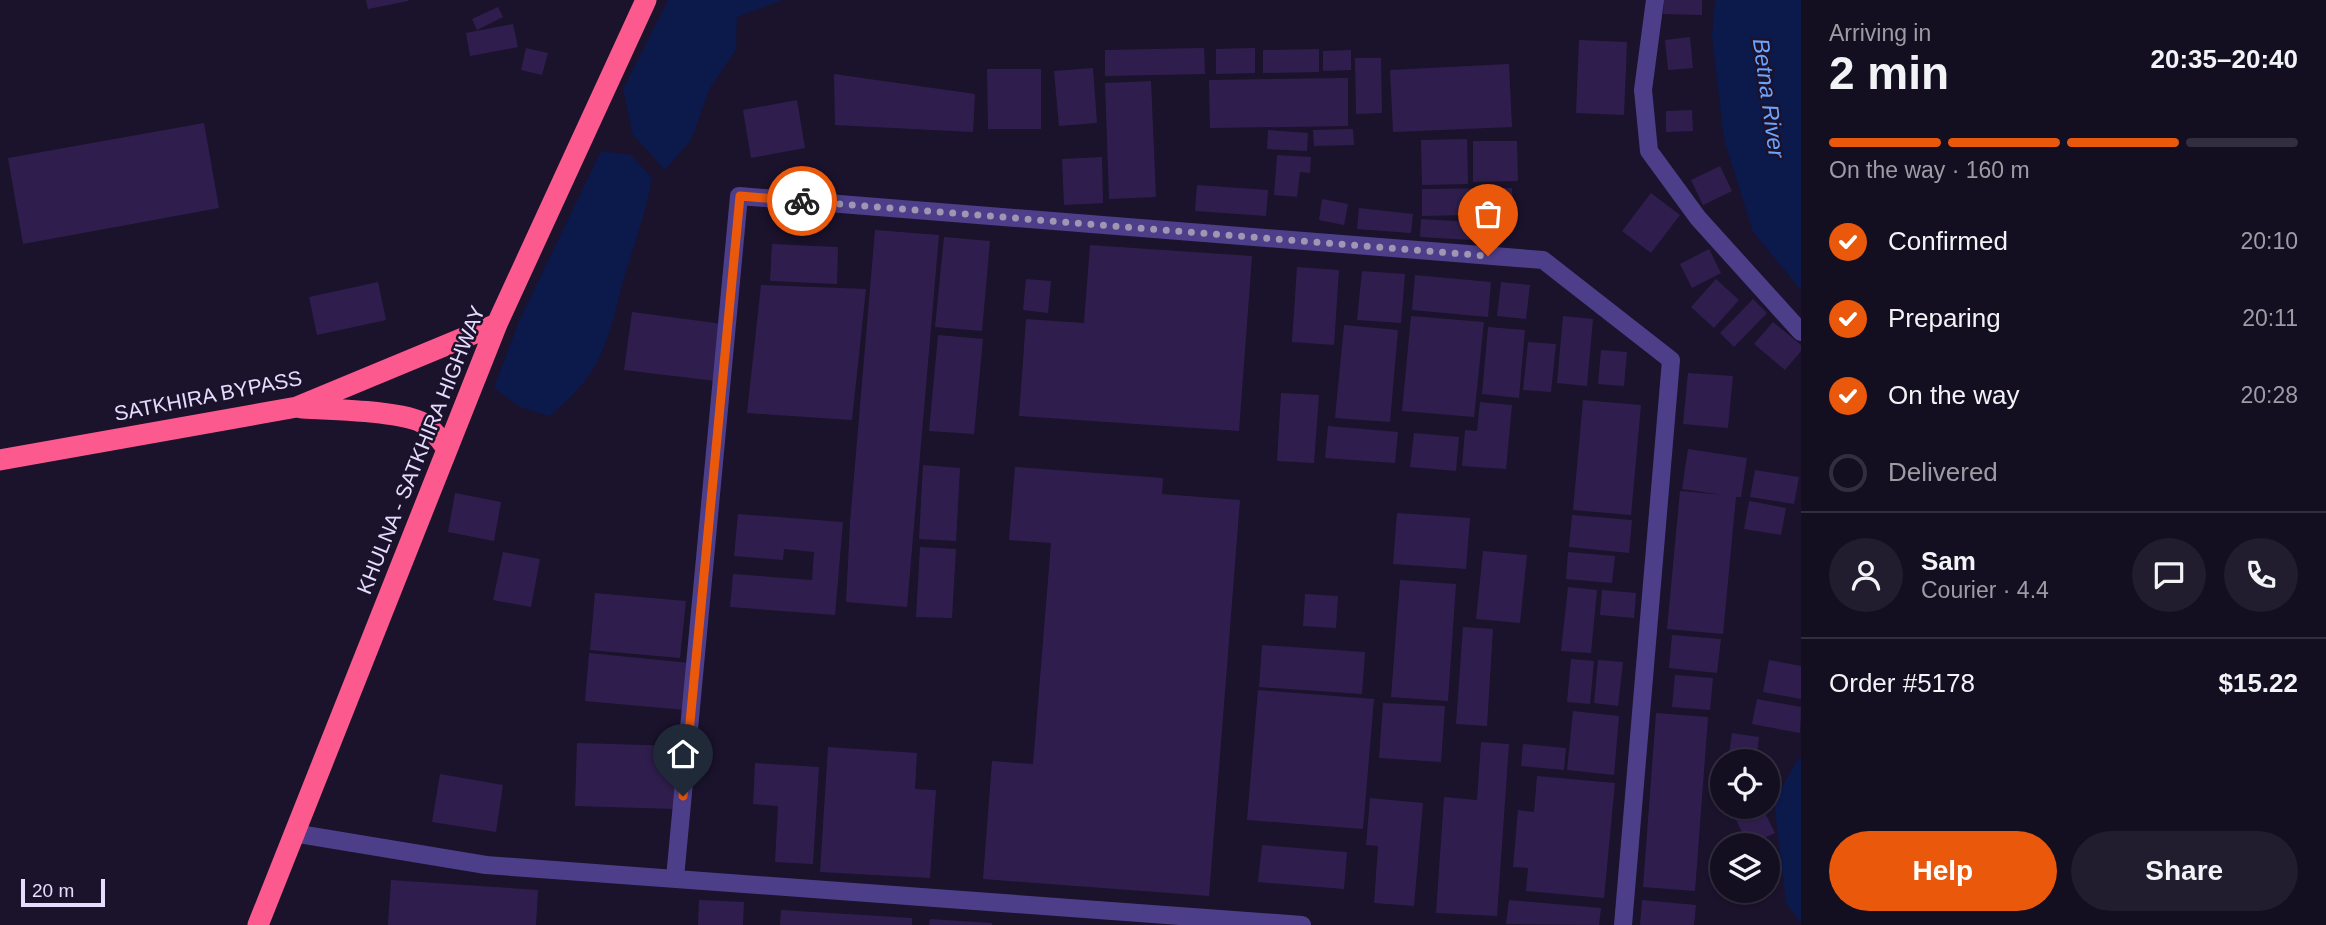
<!DOCTYPE html>
<html lang="en">
<head>
<meta charset="utf-8">
<style>
  body { margin:0; font-family:Helvetica,sans-serif; background:#211c2e; color:#f1f3f6; height:100vh; display:flex; flex-direction:column; font-size:26px; white-space:nowrap }
  * { box-sizing:border-box; margin:0 }
  p { font-size:23px; color:#9d9ca5 }
  .icon { flex:none; width:38px; height:38px; fill:none; stroke:currentColor; stroke-width:2; stroke-linecap:round; stroke-linejoin:round }
  .map { position:relative; flex:1; overflow:hidden }
  .panel { display:flex; flex-direction:column; background:#140e21; width:525px }
  .panel>* { flex:none }
  .tools { position:absolute; left:1710px; top:749px; display:grid; gap:14px }
  .tools a { display:grid; place-items:center; width:70px; height:70px; border-radius:50%; background:#140e21; box-shadow:0 2px 5px #0004,0 0 0 2px #332e3f; font-size:35px }
  .scale { position:absolute; left:21px; bottom:18px; width:84px; box-sizing:border-box; padding-left:7px; border:4px solid #e6ddfe; border-top:0; font-size:19px; line-height:24px; white-space:nowrap; color:#e6ddfe; -webkit-text-stroke:5px #1b122c; paint-order:stroke }
  .pin { position:absolute; display:grid; place-items:center; width:60px; height:60px; color:#fff; margin:-72px -30px; border-radius:50% 50% 50% 0; rotate:-45deg; box-shadow:0 0 7px #0007 }
  .pin .icon { rotate:45deg }
  .courier { position:absolute; display:grid; place-items:center; width:70px; height:70px; margin:-35px; border:5px solid #ea580c; border-radius:50%; background:#fff; color:#222; box-shadow:0 2px 9px #0007 }
  .head em { font-style:normal; font-weight:800 }
  .head div { display:flex; flex-direction:column-reverse }
  .head { display:flex; align-items:center; justify-content:space-between; height:119px; padding:0 28px }
  h1 { font-size:46px; font-weight:800; line-height:52px }
  .bar { display:grid; grid-template-columns:repeat(4,1fr); gap:10px 7px; align-content:center; height:84px; padding:0 28px }
  .bar i { height:9px; border-radius:5px; background:#332e3f }
  .bar .selected { background:#ea580c }
  .bar p { grid-column:span 4 }
  .line { display:flex; align-items:center; gap:18px; padding:0 28px; border-top:2px solid #332e3f }
  .line div { flex:1 }
  .round { display:grid; place-items:center; flex:none; width:74px; height:74px; border-radius:37px; background:#211c2e }
  ol { padding:0 28px; list-style:none }
  li { display:flex; align-items:center; gap:21px; height:77px }
  li p { margin-inline-start:auto }
  li .icon { padding:7px; border-radius:50%; background:#ea580c; color:#fff; stroke-width:4 }
  li:last-child { color:#9d9ca5 }
  li i { width:38px; height:38px; border:4px solid #332e3f; border-radius:50% }
  .button { display:flex; gap:14px; margin-top:auto; padding:14px 28px }
  .button a { flex:1; height:80px; border-radius:42px; background:#ea580c; color:#fff; font-size:28px; font-weight:800; line-height:80px; text-align:center }
  .button a+a { background:#211c2e; color:#f1f3f6 }
  main { display:flex; flex:1; min-height:0 }
  .map>svg:first-child { display:block }
  .water { fill:#0c194b }
  .building { fill:#2f1e4d }
  .lines { fill:none; stroke-linecap:round; stroke-linejoin:round }
  .street { stroke:#4d3e8a; stroke-width:18 }
  .highway { stroke:#fc5a8e; stroke-width:21 }
  .done { stroke:#9f96b4; stroke-width:7; stroke-dasharray:0 12.6 }
  .route { stroke:#ea580c; stroke-width:9 }
  .labels { text-anchor:middle; stroke-width:5; stroke-linejoin:round; paint-order:stroke }
  .street-label { font-size:21px; fill:#e6ddfe; stroke:#1b122c }
  .water-label { font-size:23px; font-style:italic; fill:#6da3fd; stroke:#1b122c }
</style>
</head>
<body>
<main>
<div class="map">
<svg width="1801" height="925" viewBox="0 0 1801 925">
  <rect width="100%" height="100%" fill="#1b122c"/>
  <path class="water" d="M668,0H783L737,17L736,50L710,88L691,140L665,170L633,135L623,89Z
    M1715,0H1801V290L1753,232L1724,139L1712,37Z
    M601,151L631,155L652,178C647,208 638,233 629,262C607,331 612,367 549,416L520,407L494,388L519,321Z
    M1801,758V923L1786,903L1774,802L1797,760Z"/>
  <path class="building" d="M366,0H408V1L368,9Z
    M1664,0H1702V15L1663,14Z
    M498,7L503,17L477,30L472,19Z
    M513,24L518,47L470,56L466,33Z
    M1690,37L1693,68L1668,70L1665,40Z
    M1579,40L1627,42L1624,115L1576,113Z
    M526,48L548,53L542,75L521,70Z
    M1204,48L1205,74L1105,76V50Z
    M1255,48V73L1216,74V49Z
    M1319,49V72L1263,73V50Z
    M1351,50V70L1323,71V51Z
    M1355,58H1381L1382,113L1356,114Z
    M1509,64L1512,127L1393,132L1390,70Z
    M1093,68L1097,123L1059,126L1054,71Z
    M987,69H1041V129H988Z
    M834,74L975,94L973,132L835,125Z
    M1348,78V126L1210,128L1209,80Z
    M1151,81L1156,197L1109,199L1105,83Z
    M797,100L805,148L751,158L743,110Z
    M1692,110L1693,131L1666,132V111Z
    M204,123L219,208L23,244L8,158Z
    M1353,129L1354,145L1314,146L1313,130Z
    M1268,130L1308,133L1307,151L1267,149Z
    M1467,139L1468,184L1422,185L1421,140Z
    M1473,141H1517L1518,181L1473,182Z
    M1277,155L1311,157L1310,173L1300,172L1297,197L1274,195Z
    M1102,157L1103,203L1064,205L1062,159Z
    M1720,166L1732,191L1703,205L1691,180Z
    M1197,185L1268,190L1266,216L1195,211Z
    M1512,188L1513,214L1422,216V189Z
    M1651,193L1680,215L1651,253L1622,231Z
    M1322,199L1348,204L1344,225L1319,220Z
    M1359,208L1413,214L1411,233L1357,229Z
    M1421,219L1490,223L1489,241L1420,237Z
    M875,230L939,235L907,607L846,602L850,523Z
    M944,237L990,241L982,331L935,327Z
    M772,244L838,247L837,284L770,281Z
    M1090,245L1252,256L1239,431L1019,416L1026,319L1084,323Z
    M1709,249L1721,273L1692,288L1680,264Z
    M1297,267L1339,270L1334,345L1292,342Z
    M1362,271L1405,274L1401,323L1357,320Z
    M1415,275L1491,282L1488,317L1412,310Z
    M1026,279L1051,281L1048,313L1023,310Z
    M1716,279L1739,300L1714,328L1691,307Z
    M378,282L386,320L317,335L309,297Z
    M1501,282L1530,285L1526,319L1497,316Z
    M761,285L866,289L852,420L747,413Z
    M1753,299L1767,313L1734,347L1720,333Z
    M632,312L723,324L715,381L624,370Z
    M1411,316L1484,322L1474,417L1402,411Z
    M1563,316L1593,319L1587,386L1557,383Z
    M1773,322L1801,345V351L1785,370L1754,344Z
    M1344,325L1398,330L1390,422L1335,418Z
    M1488,327L1525,330L1519,398L1482,394Z
    M938,335L983,339L974,434L929,431Z
    M1528,342L1556,344L1551,392L1523,390Z
    M1601,350L1627,352L1624,386L1598,384Z
    M1688,373L1733,376L1728,428L1683,424Z
    M1281,393L1319,395L1314,463L1277,461Z
    M1583,400L1641,405L1631,515L1573,510Z
    M1480,402L1512,405L1506,469L1462,466L1465,430L1477,431Z
    M1328,426L1398,432L1395,463L1325,458Z
    M1414,433L1459,437L1456,471L1410,467Z
    M1688,449L1747,458L1741,497H1736L1723,634L1667,629L1680,491L1724,495L1682,489Z
    M923,465L960,468L956,541L919,539Z
    M1015,467L1163,478L1162,494L1240,500L1209,896L983,879L992,761L1033,764L1051,543L1009,540Z
    M1755,470L1799,477L1794,504L1750,497Z
    M455,493L501,502L494,541L448,532Z
    M1749,501L1786,508L1781,535L1744,529Z
    M1397,513L1470,518L1466,569L1393,564Z
    M738,514L843,522L835,615L730,607L733,574L812,580L814,552L784,549L783,560L734,556Z
    M1572,515L1632,520L1629,553L1569,547Z
    M920,547L956,549L952,618L916,617Z
    M1483,551L1527,555L1520,623L1476,619Z
    M503,552L540,559L531,607L493,600Z
    M1568,552L1615,556L1612,583L1566,579Z
    M1400,580L1456,584L1448,701L1391,697Z
    M1568,587L1597,590L1591,653L1561,651Z
    M1602,590L1636,593L1634,618L1600,615Z
    M595,593L686,601L680,658L590,650Z
    M1305,594L1338,596L1336,628L1303,626Z
    M1463,627L1493,629L1487,726L1456,724Z
    M1672,635L1721,639L1717,673L1669,668Z
    M1262,645L1365,652L1362,694L1259,687Z
    M589,653L690,663L685,710L585,701Z
    M1571,659L1594,661L1590,704L1567,702Z
    M1598,660L1623,662L1618,706L1594,703Z
    M1769,660L1801,666V699L1763,692Z
    M1675,675L1713,678L1710,710L1672,707Z
    M1258,690L1374,699L1363,829L1247,820Z
    M1757,699L1801,707L1800,733L1752,724Z
    M1383,703L1445,706L1441,762L1379,758Z
    M1573,711L1619,716L1614,775L1567,770Z
    M1656,713L1708,717L1695,891L1643,887Z
    M1732,733L1759,737L1756,761H1728Z
    M1481,742L1509,744L1497,916L1436,913L1444,797L1477,800Z
    M577,743L678,746L675,809L575,806Z
    M1523,744L1566,748L1564,770L1521,766Z
    M828,747L917,753L915,789L936,790L930,878L820,872Z
    M755,763L819,767L813,864L775,862L778,806L753,804Z
    M440,774L503,785L496,832L432,822Z
    M1537,776L1615,783L1604,898L1526,891L1528,868L1513,867L1518,810L1534,812Z
    M1370,798L1423,803L1414,906L1374,903L1378,846L1366,845Z
    M1730,807H1762L1775,833L1748,845Z
    M1262,845L1347,852L1344,889L1258,882Z
    M391,880L538,890L536,925H388Z
    M699,900L744,902L743,925H698Z
    M1509,900L1601,908L1599,925L1506,924Z
    M1642,900L1696,905L1694,925H1640Z
    M781,910L912,918V925H780Z
    M930,919L992,923V925H929Z"/>
  <g class="lines">
    <path class="street" d="M1655,0L1643,90L1649,151L1698,218L1801,332
      M293,833L486,865L1302,925
      M675,878L739,196L1543,260L1671,360L1623,925"/>
    <path class="highway" d="M302,408C329,409 399,411 421,422C432,428 440,439 447,449
      M0,460L297,407L497,324
      M258,925L497,324L646,0"/>
  </g>
  <g class="lines">
    <path class="done" d="M802,201L1488,256"/>
    <path class="route" d="M683,796L740,196L802,201"/>
  </g>
  <g class="labels">
    <g class="street-label">
      <text transform="translate(208 396) rotate(-11)" y="7">SATKHIRA BYPASS</text>
      <text transform="translate(421 450) rotate(-68)" y="7">KHULNA - SATKHIRA HIGHWAY</text>
    </g>
    <g class="water-label">
      <text transform="translate(1769 98) rotate(82)" y="8">Betna River</text>
    </g>
  </g>
</svg>
<div class="tools">
<a><svg class="icon" aria-label="locate" viewBox="0 0 24 24"><circle cx="12" cy="12" r="6"/><path d="M12 2v4M12 18v4M2 12h4M18 12h4"/></svg></a>
<a><svg class="icon" aria-label="layers" viewBox="0 0 24 24"><path d="M12 4l9 5-9 5-9-5zM3 14l9 5 9-5"/></svg></a>
</div>
<div class="scale">20 m</div>
<div class="pin" style="left:1488px;top:256px;background:#ea580c"><svg class="icon" aria-label="bag" viewBox="0 0 24 24"><path d="M5 8h14l-1 12H6zM9 8a3 3 0 0 1 6 0"/></svg></div>
<div class="pin" style="left:683px;top:796px;background:#1f2937"><svg class="icon" aria-label="home" viewBox="0 0 24 24"><path d="M3 11l9-7 9 7M6 9v11h12V9"/></svg></div>
<div class="courier" style="left:802px;top:201px"><svg class="icon" aria-label="bike" viewBox="0 0 24 24"><circle cx="6" cy="16" r="4"/><circle cx="18" cy="16" r="4"/><path d="M6 16l4-8h5l3 8M10 8l3 8H6M13 5h3"/></svg></div>
</div>
<section class="panel">
<div class="head"><div><h1>2 min</h1><p>Arriving in</p></div><em>20:35–20:40</em></div>
<div class="bar"><i class="selected"></i><i class="selected"></i><i class="selected"></i><i></i><p>On the way · 160 m</p></div>
<ol>
<li><svg class="icon" aria-label="check" viewBox="0 0 24 24"><path d="M5 12l5 5 9-10"/></svg>Confirmed<p>20:10</p></li>
<li><svg class="icon" aria-label="check" viewBox="0 0 24 24"><path d="M5 12l5 5 9-10"/></svg>Preparing<p>20:11</p></li>
<li><svg class="icon" aria-label="check" viewBox="0 0 24 24"><path d="M5 12l5 5 9-10"/></svg>On the way<p>20:28</p></li>
<li><i></i>Delivered</li>
</ol>
<div class="line" style="height:126px"><a class="round"><svg class="icon" aria-label="person" viewBox="0 0 24 24"><circle cx="12" cy="8" r="4"/><path d="M4 21q1-7 8-7t8 7"/></svg></a><div><b>Sam</b><p>Courier · 4.4</p></div><a class="round"><svg class="icon" aria-label="chat" viewBox="0 0 24 24"><path d="M4 5h16v11H9l-5 4z"/></svg></a><a class="round"><svg class="icon" aria-label="phone" viewBox="0 0 24 24"><path d="M5 4h4l2 5-3 2q2 4 5 5l2-3 5 2v4C11 20 4 13 5 4z"/></svg></a></div>
<div class="line" style="height:91px"><div>Order #5178</div><b>$15.22</b></div>
<div class="button"><a>Help</a><a>Share</a></div>
</section>
</main>
</body>
</html>
